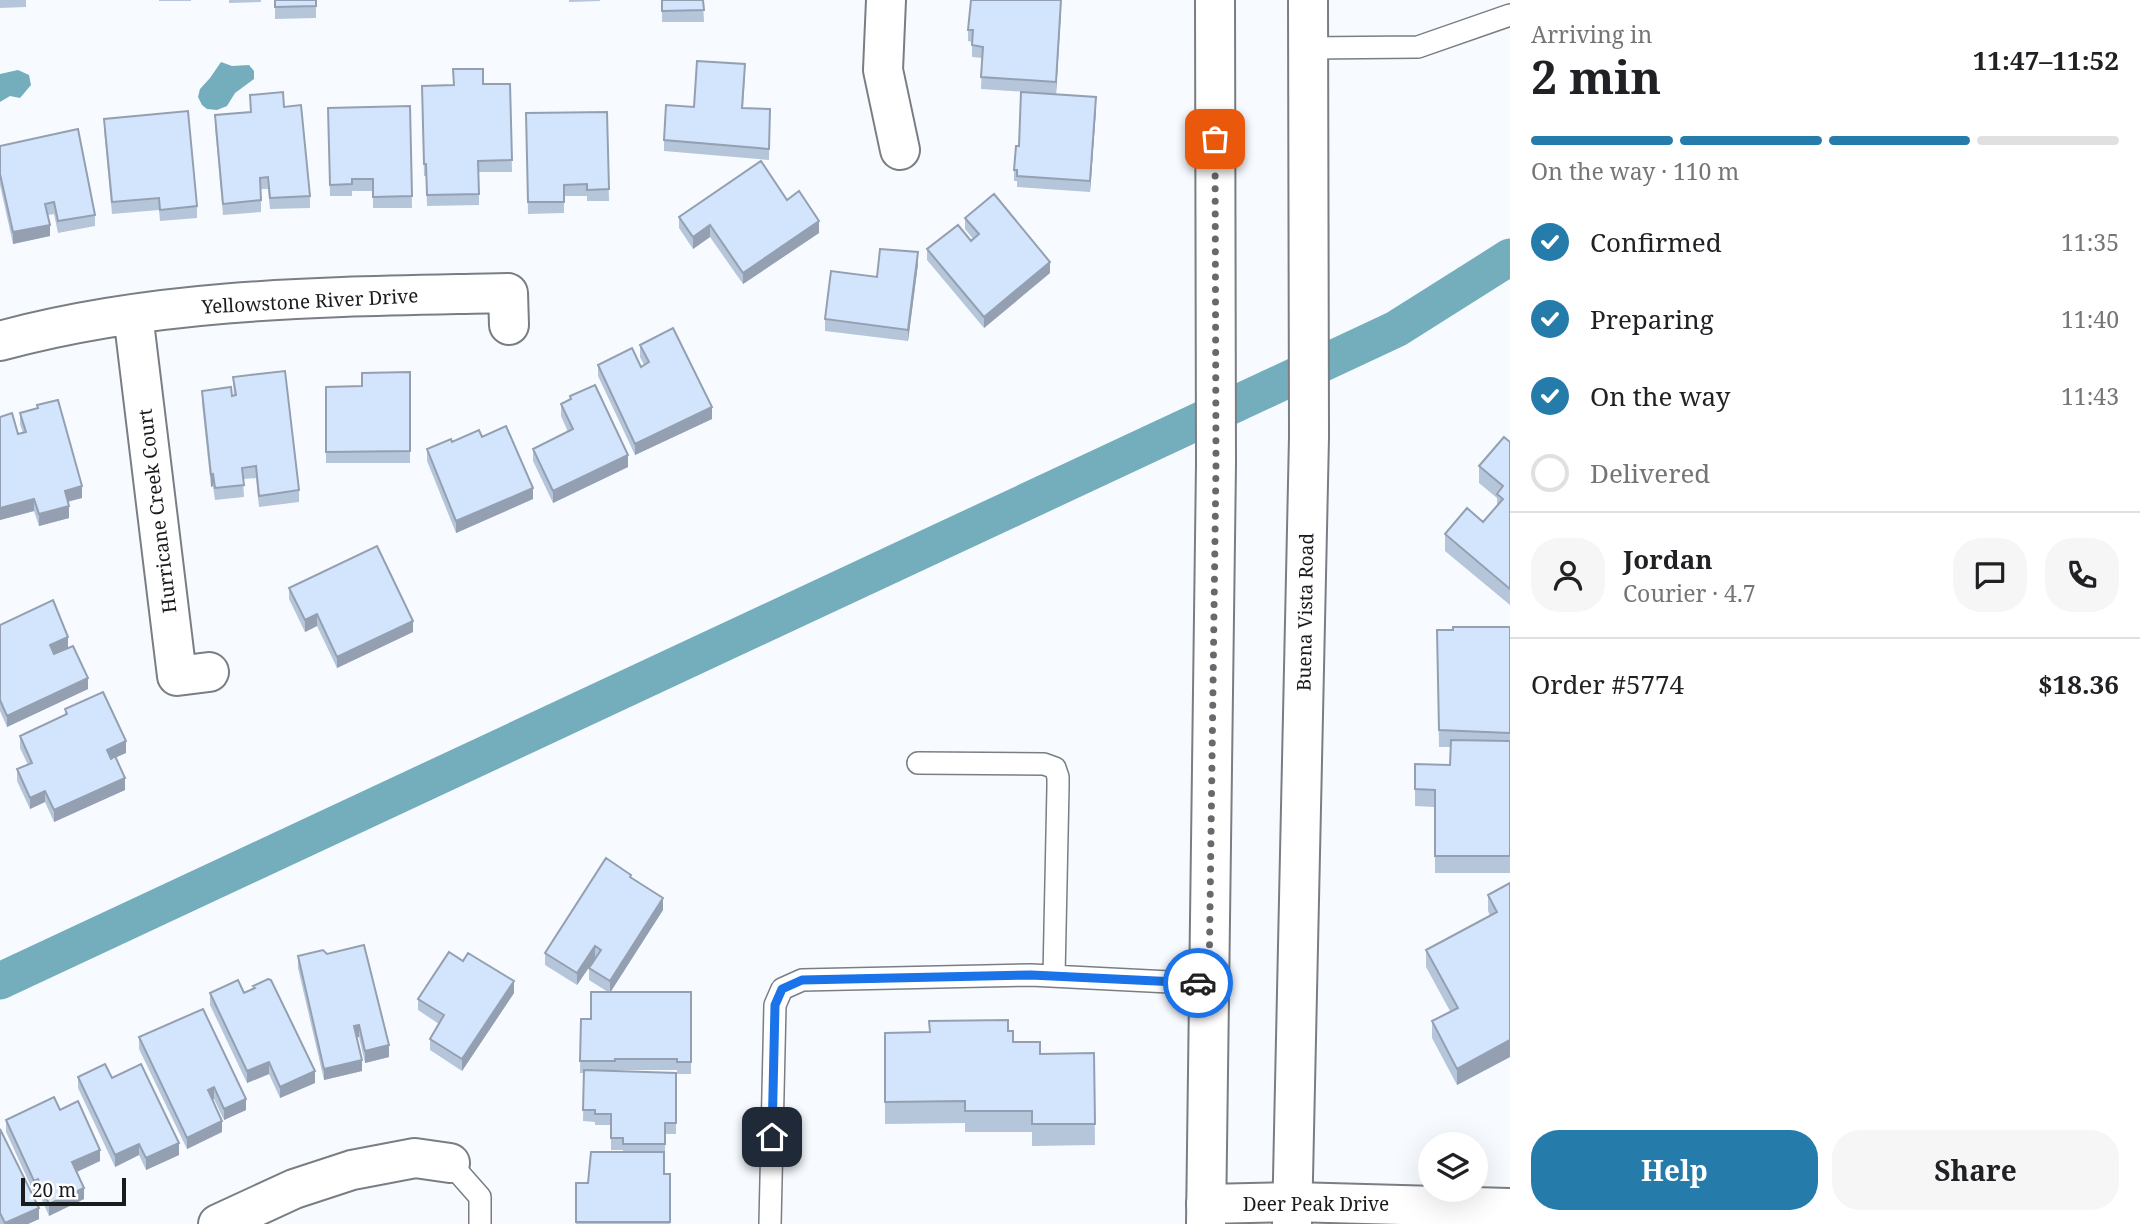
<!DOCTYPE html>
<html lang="en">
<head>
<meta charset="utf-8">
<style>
  body { margin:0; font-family:"Noto Serif",serif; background:#f6f6f6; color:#202124; height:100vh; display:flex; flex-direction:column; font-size:26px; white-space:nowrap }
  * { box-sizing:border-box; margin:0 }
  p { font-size:23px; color:#757577 }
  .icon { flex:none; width:38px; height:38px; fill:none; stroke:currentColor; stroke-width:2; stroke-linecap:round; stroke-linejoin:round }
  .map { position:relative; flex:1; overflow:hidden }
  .side { display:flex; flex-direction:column; background:#fff; width:630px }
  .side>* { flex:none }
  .tools { position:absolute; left:1418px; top:1132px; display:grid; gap:14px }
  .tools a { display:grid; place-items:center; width:70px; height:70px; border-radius:50%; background:#fff; box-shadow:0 7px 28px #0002; font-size:35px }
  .scale { position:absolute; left:21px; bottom:18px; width:105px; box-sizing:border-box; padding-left:7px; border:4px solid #191b1d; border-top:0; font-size:19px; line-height:24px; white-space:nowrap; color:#191b1d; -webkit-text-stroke:5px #fff; paint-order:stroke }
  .pin { position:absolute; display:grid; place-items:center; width:60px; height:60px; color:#fff; margin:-30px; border-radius:14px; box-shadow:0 4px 10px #0006 }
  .courier { position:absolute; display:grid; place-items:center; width:70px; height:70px; margin:-35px; border:5px solid #1a73e8; border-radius:50%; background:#fff; color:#222; box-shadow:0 2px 9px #0007 }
  .head em { font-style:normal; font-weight:700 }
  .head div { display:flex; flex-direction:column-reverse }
  .head { display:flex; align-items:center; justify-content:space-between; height:119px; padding:0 21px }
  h1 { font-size:46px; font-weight:700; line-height:52px }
  .bar { display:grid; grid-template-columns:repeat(4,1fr); gap:10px 7px; align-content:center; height:84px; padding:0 21px }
  .bar i { height:9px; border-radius:5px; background:#e0e0e0 }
  .bar .current { background:#257cab }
  .bar p { grid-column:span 4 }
  .line { display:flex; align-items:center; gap:18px; padding:0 21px; border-top:2px solid #e0e0e0 }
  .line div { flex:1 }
  .round { display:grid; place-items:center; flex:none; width:74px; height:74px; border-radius:28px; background:#f6f6f6 }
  ol { padding:0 21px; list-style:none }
  li { display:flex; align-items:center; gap:21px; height:77px }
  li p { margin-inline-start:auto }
  li .icon { padding:7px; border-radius:50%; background:#257cab; color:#fff; stroke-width:4 }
  li:last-child { color:#757577 }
  li i { width:38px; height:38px; border:4px solid #e0e0e0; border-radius:50% }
  .primary-button { display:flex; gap:14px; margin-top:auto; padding:14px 21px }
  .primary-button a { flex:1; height:80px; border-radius:28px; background:#257cab; color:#fff; font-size:28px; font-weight:700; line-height:80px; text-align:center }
  .primary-button a+a { background:#f6f6f6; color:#202124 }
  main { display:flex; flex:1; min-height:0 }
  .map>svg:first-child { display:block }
  .water { fill:#74adbc }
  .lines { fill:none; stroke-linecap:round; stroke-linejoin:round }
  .canal { stroke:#74adbc; stroke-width:37 }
  .service-casing { stroke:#797e84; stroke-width:24 }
  .minor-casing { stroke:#797e84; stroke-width:42 }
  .secondary-casing { stroke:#797e84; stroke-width:42 }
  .service { stroke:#fff; stroke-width:21 }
  .minor { stroke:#fff; stroke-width:38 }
  .secondary { stroke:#fff; stroke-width:38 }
  .wall { fill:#b5c5da }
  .shaded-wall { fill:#94a0b1 }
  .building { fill:#d3e5fd; stroke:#94a0b1; stroke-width:2 }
  .done { stroke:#67696c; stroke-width:7; stroke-dasharray:0 12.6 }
  .route { stroke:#1a73e8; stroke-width:9 }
  .labels { text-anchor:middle; stroke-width:5; stroke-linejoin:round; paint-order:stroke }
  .street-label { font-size:19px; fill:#191b1d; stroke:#fff }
</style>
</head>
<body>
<main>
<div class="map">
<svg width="1510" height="1224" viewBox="0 0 1510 1224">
  <rect width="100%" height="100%" fill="#f7fbff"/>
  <path class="water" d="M221,62L232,66L249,65L254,71V79L235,93L227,106L217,110L207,109L202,105L198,97L200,89L210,78Z
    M18,70L29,75L31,85L20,98L10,96L0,102V74Z"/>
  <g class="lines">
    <path class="canal" d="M0,981L1396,329L1510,257"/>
    <defs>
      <path id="service" d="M1308,48L1418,47L1510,15
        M918,763L1044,764L1055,768L1058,777V787L1054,976
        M450,1163L480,1197V1224
        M770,1224L775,1005L782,989L802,980L1031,975L1209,984"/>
      <path id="minor" d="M886,0L883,70L900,150
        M133,314L177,676L209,672
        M0,341C165,296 338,297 508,293L509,325
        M1206,1204L1293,1202L1510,1208
        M218,1224L294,1189L352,1170L415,1158L450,1163"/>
      <path id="secondary" d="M1206,1224L1216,464L1215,0
        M1292,1224L1309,437L1308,0"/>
    </defs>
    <use href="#service" class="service-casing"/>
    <use href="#minor" class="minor-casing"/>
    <use href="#secondary" class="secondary-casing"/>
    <use href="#service" class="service"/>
    <use href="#minor" class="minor"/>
    <use href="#secondary" class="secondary"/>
  </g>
  <path class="wall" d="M0,0H26V7L0,8Z
    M159,0H191V1H159Z
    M229,0H261V2L229,3Z
    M275,0H316V18L275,19Z
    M569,0H600V1L569,2Z
    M662,0H703L704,22H662Z
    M1061,11L1056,94L981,89L982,58L972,57V42L968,41V30Z
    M745,76L743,108L770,109L769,160L664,151V140Z
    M510,84L512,172H479V205L427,206L426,176H424L422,86Z
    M250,95L284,107L310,196V208L270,209L268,189H261V212L223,215L215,127V115L250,112Z
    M410,106L412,208H373V191H352V196H330L328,108Z
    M1096,109L1090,192L1017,187V181H1014V170L1019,146Z
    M607,112L609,201H587V196H564V213L528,214L526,113Z
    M104,119L197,206V218L160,221L159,210L112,214L104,130Z
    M0,146L95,215V226L58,233L54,214L48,215L50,236L13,244L0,185Z
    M787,200L819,233L743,284L710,237L693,249L679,228V217Z
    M965,218L1050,273L984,328L927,260V249L971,241L973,239L965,229Z
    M918,264L908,341L825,331V319L877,277Z
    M640,345L712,419L635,455L598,376V365L641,367L644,365L640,357Z
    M410,372V463H326V387L362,386Z
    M233,377L299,490V502L259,507L256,478L243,479L244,497L215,500L213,486L211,487L202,403V391L234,396Z
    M570,396L628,467L553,503L533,461V449L568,432L561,416V404L570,399Z
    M37,405L82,498L68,502L69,518L39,526L34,511L0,520V417L18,434L23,433L20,424V413L37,408Z
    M482,437L533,499L456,533L427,461V449L452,442Z
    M1510,442V605L1445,551V534L1483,522L1497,506V498L1479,483V466Z
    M289,588L413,632L337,668L317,626L305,632L289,599Z
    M0,625L68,648L88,689L7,727L0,711Z
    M1510,627V873H1435V807L1415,806V764L1450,765L1451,747H1439L1437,630Z
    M65,709L126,753L115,758L125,790L54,822L45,802L30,809L17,781V769L28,765L20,748V736L65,715Z
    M631,878L663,910L610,992H691V1074H677V1070H615V1071L676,1073V1134H665V1155H664V1174H670V1224H576V1183H588L623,1152V1150H611V1125H595V1122L583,1121L584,1073H580L581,1019H591L608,992L589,980V968L596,958L577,985L545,965V953Z
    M1510,883V1057L1457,1085L1432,1038V1021L1450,1011L1426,967V950L1490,916L1488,911V895Z
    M298,956L389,1057L365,1063L359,1037H356L362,1071L324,1080L298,968Z
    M253,986L315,1083L280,1098L269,1074L247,1083L210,1005V993H244L253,989Z
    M514,993L462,1071L430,1050V1039L439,1024L418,1010V999Z
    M1008,1031L1013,1042L1040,1054L1094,1053L1095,1145L1032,1146V1132H965V1123L885,1124V1033Z
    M139,1037L246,1110L224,1120L214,1099L212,1100L222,1132L187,1149L139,1049Z
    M78,1077L179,1155L146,1170L139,1155L115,1167L78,1088Z
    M60,1110L100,1161L77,1172L84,1199L49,1216L38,1191L34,1193L6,1132V1120Z
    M0,1129L39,1219L28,1224H0Z"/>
  <path class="shaded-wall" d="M1061,0V11L1056,94V82Z
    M1096,97V109L1090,192V181Z
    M819,221V233L743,284V273Z
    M50,225V236L13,244V232Z
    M710,225V237L693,249V237Z
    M918,252V264L908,341V330Z
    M1050,262V273L984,328V317Z
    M712,407V419L635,455V444Z
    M628,455V467L553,503V491Z
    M213,474V486L211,487V475Z
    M82,486V498L65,502V491Z
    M533,488V499L456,533V521Z
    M34,499V511L0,520V508Z
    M69,506V518L39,526V514Z
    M317,614V626L305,632V620Z
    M413,621V632L337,668V657Z
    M68,637V648L50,656V645Z
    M88,678V689L7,727V716Z
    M126,741V753L107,761V750Z
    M125,778V790L54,822V810Z
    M45,791V802L30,809V798Z
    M663,898V910L610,993V981Z
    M595,946V958L577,985V973Z
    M514,981V993L462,1071V1059Z
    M359,1025V1037L354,1038V1026Z
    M1510,1040V1057L1457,1085V1069Z
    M389,1045V1057L365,1063V1051Z
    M362,1060V1071L324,1080V1069Z
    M269,1062V1074L247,1083V1071Z
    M315,1071V1083L280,1098V1087Z
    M214,1087V1099L208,1102V1090Z
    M246,1099V1110L224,1120V1109Z
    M222,1121V1132L187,1149V1138Z
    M179,1143V1155L146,1170V1158Z
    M139,1144V1155L115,1167V1155Z
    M100,1150V1161L72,1174V1162Z
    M38,1179V1191L34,1193V1181Z
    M84,1188V1199L49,1216V1204Z
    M39,1208V1219L28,1224H5Z"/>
  <path class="building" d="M275,0H316V6L275,7Z
    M662,0H703L704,10L662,11Z
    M971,0H1061L1056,82L981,77L983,47L972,45L973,30H968Z
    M697,61L745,64L742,108L770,109L769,149L664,140L666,105L694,107Z
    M453,69H483V84H510L512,160L478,161L479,194L427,195L426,164H424L422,86L454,85Z
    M283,92L284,107L301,105L310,196L270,198L268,177L260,178L261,200L223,204L215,115L251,112L250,95Z
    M1021,92L1096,97L1090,181L1017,176V170H1014L1016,146H1019Z
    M410,106L412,196L373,197V179H352V184L330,185L328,108Z
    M188,111L197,206L160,210L159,198L112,202L104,119Z
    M607,112L609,189L587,190V184L564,185V202H528L526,113Z
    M78,129L95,215L58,221L54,202L45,204L50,225L13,232L0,174V146Z
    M761,161L787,200L799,191L819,221L743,273L710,225L693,237L679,217Z
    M994,194L1050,262L984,317L927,249L958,225L971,241L979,234L965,218Z
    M880,249L918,252L908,330L825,319L831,271L877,277Z
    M673,328L712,407L635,444L598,365L632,348L641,367L649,362L640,345Z
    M285,371L299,490L259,496L256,466L242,468L244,485L215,488L213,474L211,475L202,391L231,387L232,396L236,395L233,377Z
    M410,372V451L326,452V387L362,386V373Z
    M595,385L628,455L553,491L533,449L573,429L561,404L571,399L570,396Z
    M58,400L82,486L65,491L69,506L39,514L34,499L0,508V417L12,413L18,434L26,432L20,413L38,408L37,405Z
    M506,426L533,488L456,521L427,449L451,439L452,442L479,430L482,437Z
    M1504,437L1510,442V589L1445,534L1467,508L1483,522L1503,499L1497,494L1503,486L1479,466Z
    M377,546L413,621L337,657L317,614L305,620L289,588Z
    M53,600L68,637L50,645L54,654L73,646L88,678L7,716L0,700V625Z
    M1453,627H1510V733L1439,730L1437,630H1453Z
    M103,692L126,741L107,750L111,759L115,756L125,778L54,810L45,791L30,798L17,769L32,763L20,736L67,714L65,709Z
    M1451,740L1510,741V856H1435V790L1415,789V764L1450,765Z
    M606,858L631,875L630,877L663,898L610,981L589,968L601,950L595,946L577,973L545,953Z
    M1510,883V1040L1457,1069L1432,1021L1458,1008L1426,950L1497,912L1488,895Z
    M364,945L389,1045L365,1051L359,1025L354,1026L362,1060L324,1069L298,956L323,950L327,954Z
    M449,952L463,961L468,953L514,981L462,1059L430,1039L444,1015L418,999Z
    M268,979L271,980L315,1071L280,1087L269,1062L247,1071L210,993L238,980L244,993L255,988L253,986Z
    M591,992H691V1062H677V1059H615V1061H580L581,1019H591Z
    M203,1009L246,1099L224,1109L214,1087L208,1090L222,1121L187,1138L139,1037Z
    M1008,1020V1031H1013V1042H1040V1054L1094,1053L1095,1124H1032V1111H965V1101L885,1102V1033L930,1032L929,1021Z
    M105,1064L112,1078L141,1064L179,1143L146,1158L139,1144L115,1155L78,1077Z
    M584,1070L676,1073V1123H665V1144H623V1138H611V1114H595V1110H583Z
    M54,1097L60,1110L78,1101L100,1150L72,1162L84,1188L49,1204L38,1179L34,1181L6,1120Z
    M0,1129L39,1208L5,1223L0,1213Z
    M591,1152H664V1174H670V1222H576V1183H588Z"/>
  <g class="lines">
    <path class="done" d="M1198,983L1209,984L1216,464L1215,139"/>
    <path class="route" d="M772,1137L775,1005L782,989L802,980L1031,975L1198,983"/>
  </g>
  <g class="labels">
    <g class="street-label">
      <text transform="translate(310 301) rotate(-3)" y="7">Yellowstone River Drive</text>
      <text transform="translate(157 511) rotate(-97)" y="7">Hurricane Creek Court</text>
      <text transform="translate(1305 612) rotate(-89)" y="7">Buena Vista Road</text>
      <text x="1316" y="1211">Deer Peak Drive</text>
    </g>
  </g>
</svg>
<div class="tools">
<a><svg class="icon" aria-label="layers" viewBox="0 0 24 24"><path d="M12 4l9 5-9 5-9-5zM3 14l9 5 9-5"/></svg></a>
</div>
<div class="scale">20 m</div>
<div class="pin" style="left:1215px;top:139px;background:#ea580c"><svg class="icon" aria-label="bag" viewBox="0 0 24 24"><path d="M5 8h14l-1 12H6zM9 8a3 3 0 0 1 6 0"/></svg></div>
<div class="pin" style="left:772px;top:1137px;background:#1f2937"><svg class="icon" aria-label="home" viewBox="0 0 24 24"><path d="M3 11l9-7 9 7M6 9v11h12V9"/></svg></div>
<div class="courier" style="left:1198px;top:983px"><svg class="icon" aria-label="car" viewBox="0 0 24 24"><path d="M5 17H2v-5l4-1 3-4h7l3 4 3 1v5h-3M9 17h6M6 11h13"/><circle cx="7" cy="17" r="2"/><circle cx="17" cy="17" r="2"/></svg></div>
</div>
<section class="side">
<div class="head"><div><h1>2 min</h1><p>Arriving in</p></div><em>11:47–11:52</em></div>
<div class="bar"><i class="current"></i><i class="current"></i><i class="current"></i><i></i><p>On the way · 110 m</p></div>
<ol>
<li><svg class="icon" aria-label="check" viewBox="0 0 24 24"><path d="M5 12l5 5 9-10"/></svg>Confirmed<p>11:35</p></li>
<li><svg class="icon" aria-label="check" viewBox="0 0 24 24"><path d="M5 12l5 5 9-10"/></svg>Preparing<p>11:40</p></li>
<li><svg class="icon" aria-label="check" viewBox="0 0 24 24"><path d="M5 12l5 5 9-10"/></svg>On the way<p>11:43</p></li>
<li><i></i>Delivered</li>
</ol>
<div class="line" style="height:126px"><a class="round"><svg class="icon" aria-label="person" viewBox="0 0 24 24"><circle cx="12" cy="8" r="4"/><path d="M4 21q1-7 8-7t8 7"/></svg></a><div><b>Jordan</b><p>Courier · 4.7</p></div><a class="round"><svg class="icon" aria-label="chat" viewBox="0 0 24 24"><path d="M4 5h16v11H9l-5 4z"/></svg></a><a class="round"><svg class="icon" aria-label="phone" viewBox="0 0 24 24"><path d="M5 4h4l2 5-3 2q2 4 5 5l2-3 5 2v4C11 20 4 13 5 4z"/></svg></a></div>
<div class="line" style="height:91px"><div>Order #5774</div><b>$18.36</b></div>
<div class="primary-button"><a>Help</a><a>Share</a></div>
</section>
</main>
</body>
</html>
